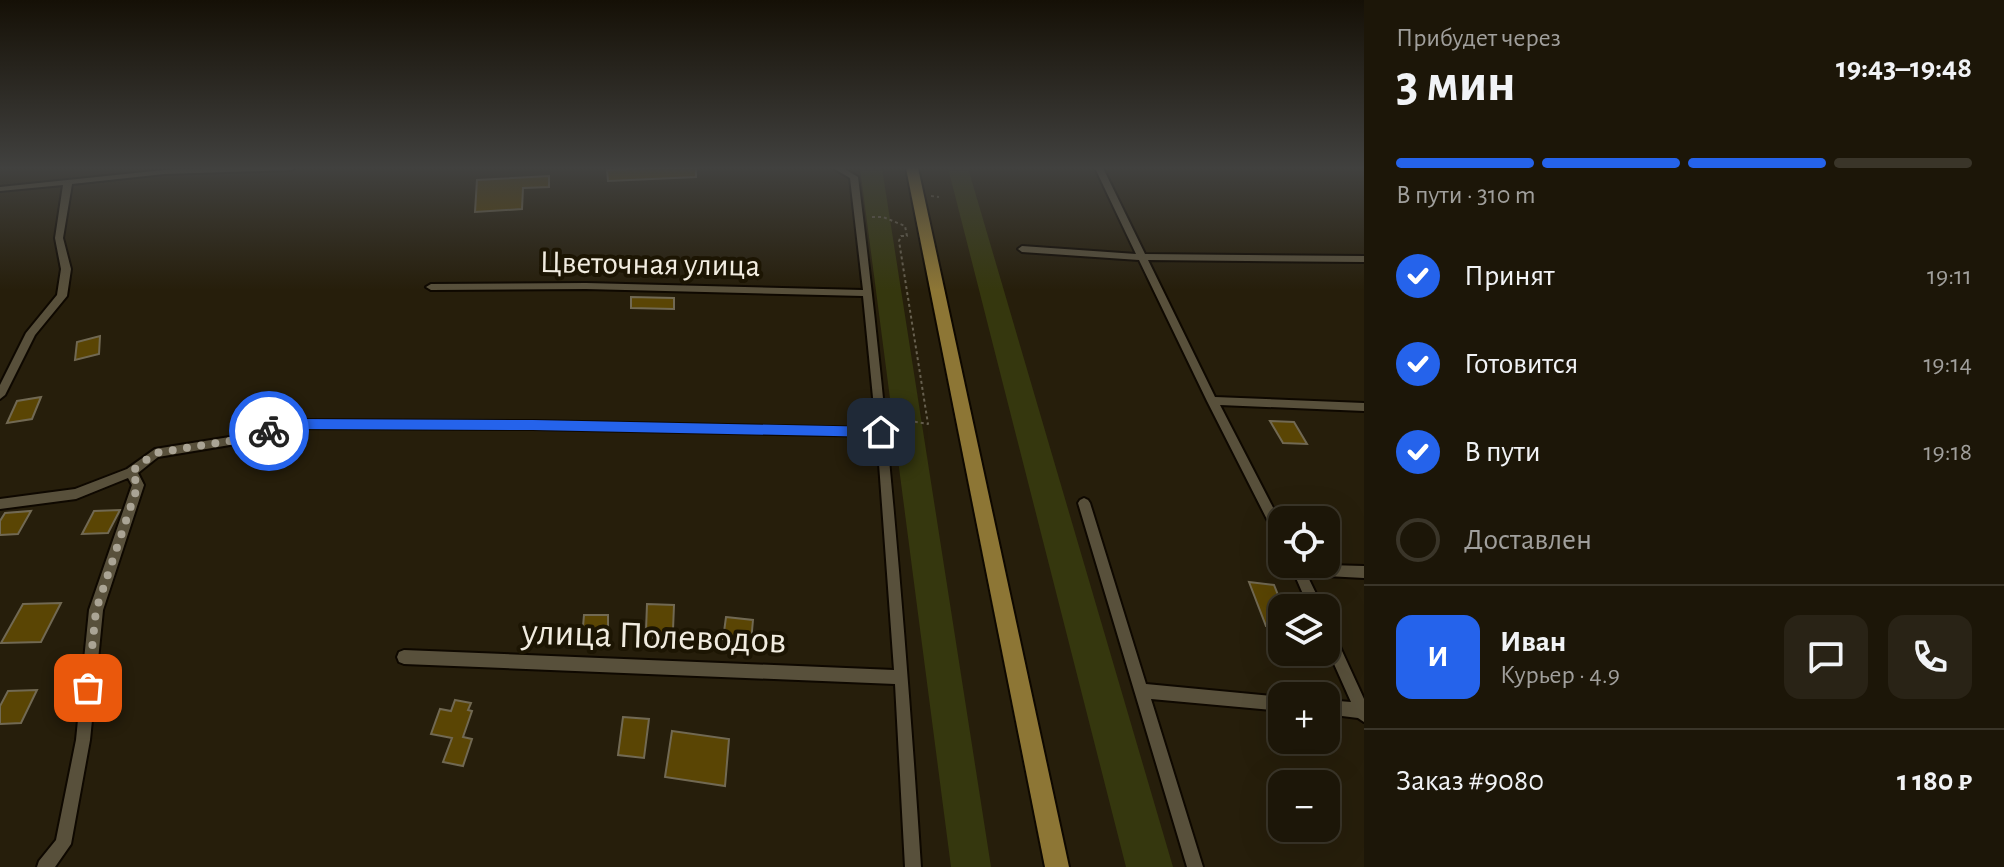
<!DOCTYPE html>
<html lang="ru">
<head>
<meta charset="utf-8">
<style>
  body { margin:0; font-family:"Alegreya Sans",sans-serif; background:#292316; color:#f1f3f6; height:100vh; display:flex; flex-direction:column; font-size:30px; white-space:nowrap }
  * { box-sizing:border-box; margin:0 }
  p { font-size:26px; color:#a09f9c }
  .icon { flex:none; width:44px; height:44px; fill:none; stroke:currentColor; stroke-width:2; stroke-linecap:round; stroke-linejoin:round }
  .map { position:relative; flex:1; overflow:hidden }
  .sheet { display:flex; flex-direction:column; background:#1c1608; width:640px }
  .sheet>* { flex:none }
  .fabs { position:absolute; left:1268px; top:506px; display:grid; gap:16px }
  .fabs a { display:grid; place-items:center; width:72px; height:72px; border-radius:16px; background:#1c1608; box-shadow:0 8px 32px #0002,0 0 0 2px #3a3529; font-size:40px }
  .pin { position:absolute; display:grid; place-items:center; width:68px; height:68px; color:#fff; margin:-34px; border-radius:16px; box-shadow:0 4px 12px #0006 }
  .courier { position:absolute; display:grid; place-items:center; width:80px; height:80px; margin:-40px; border:6px solid #2563eb; border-radius:50%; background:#fff; color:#222; box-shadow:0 2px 10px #0007 }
  .summary em { font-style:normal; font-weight:600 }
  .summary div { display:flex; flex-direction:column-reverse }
  .summary { display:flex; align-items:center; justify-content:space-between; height:136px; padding:0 32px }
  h1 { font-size:52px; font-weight:600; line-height:60px }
  .bar { display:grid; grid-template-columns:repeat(4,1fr); gap:12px 8px; align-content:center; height:96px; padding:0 32px }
  .bar i { height:10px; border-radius:6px; background:#3a3529 }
  .bar .active { background:#2563eb }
  .bar p { grid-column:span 4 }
  .line { display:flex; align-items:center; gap:20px; padding:0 32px; border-top:2px solid #3a3529 }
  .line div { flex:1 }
  .round { display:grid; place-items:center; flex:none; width:84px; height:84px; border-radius:16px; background:#292316 }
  ol { padding:0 32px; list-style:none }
  li { display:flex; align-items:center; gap:24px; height:88px }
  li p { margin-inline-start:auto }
  li .icon { padding:8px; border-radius:50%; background:#2563eb; color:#fff; stroke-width:4 }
  li:last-child { color:#a09f9c }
  li i { width:44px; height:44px; border:4px solid #3a3529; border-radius:50% }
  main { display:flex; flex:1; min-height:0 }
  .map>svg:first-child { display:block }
  .green { fill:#35370e }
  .building { fill:#5a4504; stroke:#716953; stroke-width:2 }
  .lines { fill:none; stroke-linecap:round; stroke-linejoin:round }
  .street-casing { stroke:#0e0800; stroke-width:4 }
  .primary-casing { stroke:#0e0800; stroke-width:4 }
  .path { stroke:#67604f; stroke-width:2; stroke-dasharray:3 3; stroke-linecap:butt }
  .street { fill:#58503b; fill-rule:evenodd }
  .primary { fill:#8d7635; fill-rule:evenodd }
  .route { fill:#2563eb }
  .done { stroke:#aaa495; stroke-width:8; stroke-dasharray:0 14.4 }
  .labels { text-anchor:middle; stroke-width:8; stroke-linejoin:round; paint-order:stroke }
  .street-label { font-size:32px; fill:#f1ece0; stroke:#1c1503 }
  .near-street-label { font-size:38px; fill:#f1ece0; stroke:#1c1503 }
</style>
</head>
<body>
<main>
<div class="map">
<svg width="1364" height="867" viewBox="0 0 1364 867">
  <rect width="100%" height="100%" fill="#261e0b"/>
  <path class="green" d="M860,168H882L991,867H951Z
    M948,168H968L1173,867H1126Z"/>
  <path class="building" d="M652,168H696V177L608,181L607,170Z
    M549,176V187L523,188L522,209L475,212L477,180Z
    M631,297L674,298V309L631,308Z
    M100,336L99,354L75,360L77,342Z
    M41,397L32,419L7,423L17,401Z
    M1270,421L1294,422L1307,444L1283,443Z
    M120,510L108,533L82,534L94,511Z
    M31,511L18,534L0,535V521L5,513Z
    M1249,582L1274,585L1282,605V628L1266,626Z
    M61,603L41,642L1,643L23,604Z
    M647,604L674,605L673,630H666V638H653V631H646Z
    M584,615H608V637L582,638Z
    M726,617L753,620L751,642L723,639Z
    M37,690L21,723L0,724V706L8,691Z
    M455,700L471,703L468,710L472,711L463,737L472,739L463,766L443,762L452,738L431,734L440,709L451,711Z
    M623,717L649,719L644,758L618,755Z
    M672,731L729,739L725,786L665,777Z"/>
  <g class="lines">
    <defs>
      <path id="street" d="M210,168H295L291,170L164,174L72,184L63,238L71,269L67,296L35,335L5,395L0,399V385L26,333L57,295L61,269L55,238L63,185L0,191V187L164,170Z
        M833,168H843L858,177C887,406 906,636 921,867H905L895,684L404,664L399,662L397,657L399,652L404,650L894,670L877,436L533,429L295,428L242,443L158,457L138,473L144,485L103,610L90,740L71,844L55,867H37L39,861L56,840L76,740L89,610L132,485L128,478L76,499L0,509V499L75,489L127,469L155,449L242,435L295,420L533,421L876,428L863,296L586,289L431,290L426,287L431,284L586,283L863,290L850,178Z
        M1095,168H1103L1145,254L1364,256V262L1148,260L1215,397L1364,403V411L1220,405L1282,525V542L1278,541L1207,401L1139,260L1022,252L1018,249L1022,246L1136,254Z
        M1084,498L1088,500L1090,503L1146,684L1282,697V711L1151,699L1203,867H1187L1078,503L1080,500Z
        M1290,564L1364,566V578L1307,575L1323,608H1309Z
        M1326,625L1331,627L1364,699V722L1358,718L1326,714V700L1351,702L1326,646Z"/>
      <path id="primary" d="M906,168H918L1069,867H1045Z"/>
    </defs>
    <use href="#street" class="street-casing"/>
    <use href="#primary" class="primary-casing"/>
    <path class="path" d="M931,196L939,197
      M872,217H883L905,226L907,236H901L899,241L928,424L892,418"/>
    <use href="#street" class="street"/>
    <use href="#primary" class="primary"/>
  </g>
  <linearGradient id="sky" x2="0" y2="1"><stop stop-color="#151006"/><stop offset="0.58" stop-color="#41413f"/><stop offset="1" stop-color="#41413f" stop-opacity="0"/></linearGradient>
  <rect width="1364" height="290" fill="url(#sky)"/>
  <path class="route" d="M295,419L533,420L881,427L887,432L881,437L533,430L295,429L269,436L263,431L265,428Z"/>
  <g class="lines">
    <path class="done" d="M88,688L96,610L138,485L131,472L155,453L242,439L269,431"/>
  </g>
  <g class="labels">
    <g class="street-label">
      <text transform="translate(650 263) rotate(1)" y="11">Цветочная улица</text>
    </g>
    <g class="near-street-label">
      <text transform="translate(654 635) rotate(2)" y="13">улица Полеводов</text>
    </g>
  </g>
</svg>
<div class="fabs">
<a><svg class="icon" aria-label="locate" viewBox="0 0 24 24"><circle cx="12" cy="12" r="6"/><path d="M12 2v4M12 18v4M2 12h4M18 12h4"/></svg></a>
<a><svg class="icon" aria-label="layers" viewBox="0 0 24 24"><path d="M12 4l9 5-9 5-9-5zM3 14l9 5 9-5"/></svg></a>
<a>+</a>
<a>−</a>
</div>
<div class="pin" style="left:88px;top:688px;background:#ea580c"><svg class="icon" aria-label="bag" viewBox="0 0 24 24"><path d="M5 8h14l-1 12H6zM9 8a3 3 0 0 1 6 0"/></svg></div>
<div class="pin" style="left:881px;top:432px;background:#1f2937"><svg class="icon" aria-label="home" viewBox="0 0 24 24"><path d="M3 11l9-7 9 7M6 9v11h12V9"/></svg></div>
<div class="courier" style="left:269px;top:431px"><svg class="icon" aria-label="bike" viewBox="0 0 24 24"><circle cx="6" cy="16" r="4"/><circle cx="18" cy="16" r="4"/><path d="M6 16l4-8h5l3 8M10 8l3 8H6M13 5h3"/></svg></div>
</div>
<section class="sheet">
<div class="summary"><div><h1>3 мин</h1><p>Прибудет через</p></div><em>19:43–19:48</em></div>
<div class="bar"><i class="active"></i><i class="active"></i><i class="active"></i><i></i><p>В пути · 310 m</p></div>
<ol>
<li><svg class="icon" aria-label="check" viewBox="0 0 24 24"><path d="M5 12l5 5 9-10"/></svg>Принят<p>19:11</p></li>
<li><svg class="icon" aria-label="check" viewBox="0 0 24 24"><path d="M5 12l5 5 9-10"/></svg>Готовится<p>19:14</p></li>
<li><svg class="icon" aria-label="check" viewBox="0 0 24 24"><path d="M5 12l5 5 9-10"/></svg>В пути<p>19:18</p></li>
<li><i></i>Доставлен</li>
</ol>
<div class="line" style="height:144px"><b class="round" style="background:#2563eb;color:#fff">И</b><div><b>Иван</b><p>Курьер · 4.9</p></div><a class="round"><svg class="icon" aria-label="chat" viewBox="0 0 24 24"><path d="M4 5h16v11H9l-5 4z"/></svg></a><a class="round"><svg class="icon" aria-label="phone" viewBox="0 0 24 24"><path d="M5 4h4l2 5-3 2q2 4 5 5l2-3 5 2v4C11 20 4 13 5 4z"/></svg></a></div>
<div class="line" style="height:104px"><div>Заказ #9080</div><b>1 180 ₽</b></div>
</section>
</main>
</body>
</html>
